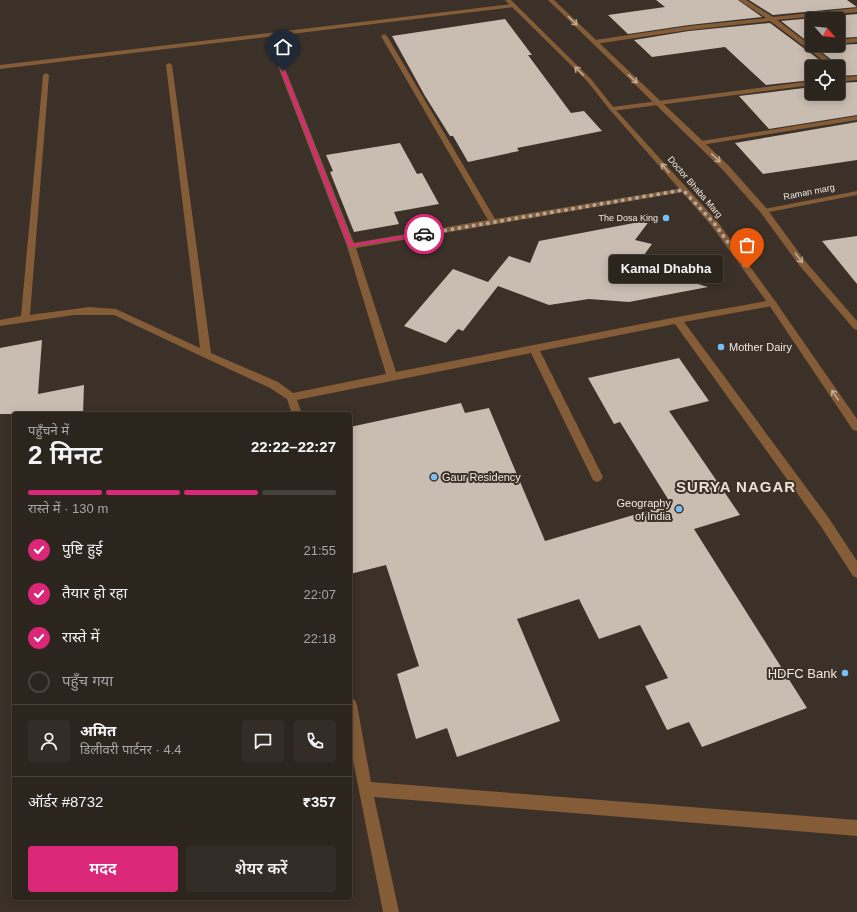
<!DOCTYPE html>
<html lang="hi">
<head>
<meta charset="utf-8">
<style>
  body { margin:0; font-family:Helvetica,"Noto Sans Devanagari",sans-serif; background:#342d27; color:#f1f3f6; height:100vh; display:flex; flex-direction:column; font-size:15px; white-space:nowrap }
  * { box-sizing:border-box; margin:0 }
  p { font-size:13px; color:#a6a5a4 }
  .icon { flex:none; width:22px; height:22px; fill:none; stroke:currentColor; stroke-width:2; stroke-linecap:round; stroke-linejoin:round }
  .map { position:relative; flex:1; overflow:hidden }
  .drawer { position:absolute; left:12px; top:412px; width:340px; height:488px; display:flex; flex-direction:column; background:#2c251e; border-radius:4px; box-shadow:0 2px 10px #0003,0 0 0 1px #48423c }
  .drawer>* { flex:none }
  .needle { width:26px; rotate:117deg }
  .controls { position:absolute; left:805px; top:12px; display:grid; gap:8px }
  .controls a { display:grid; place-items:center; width:40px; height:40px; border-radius:4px; background:#2c251e; box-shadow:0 2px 10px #0003,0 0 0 1px #48423c; font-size:20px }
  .pin { position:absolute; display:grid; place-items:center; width:34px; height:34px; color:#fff; margin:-41px -17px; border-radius:50% 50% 50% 0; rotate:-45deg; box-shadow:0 0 4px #0007 }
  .pin .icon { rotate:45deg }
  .courier { position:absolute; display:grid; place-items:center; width:40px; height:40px; margin:-20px; border:3px solid #db2777; border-radius:50%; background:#fff; color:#222; box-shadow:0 1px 5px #0007 }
  .bubble { position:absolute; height:28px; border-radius:4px; background:#2c251e; box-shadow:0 2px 10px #0003,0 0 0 1px #48423c; font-size:13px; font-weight:600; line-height:28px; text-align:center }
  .head em { font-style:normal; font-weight:600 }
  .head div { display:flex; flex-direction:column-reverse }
  .head { display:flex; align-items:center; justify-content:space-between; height:68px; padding:0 16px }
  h1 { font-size:26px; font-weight:600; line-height:30px }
  .bar { display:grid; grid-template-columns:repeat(4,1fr); gap:6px 4px; align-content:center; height:48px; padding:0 16px }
  .bar i { height:5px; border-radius:3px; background:#48423c }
  .bar .active { background:#db2777 }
  .bar p { grid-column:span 4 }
  .line { display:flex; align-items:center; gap:10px; padding:0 16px; border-top:1px solid #48423c }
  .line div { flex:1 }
  .round { display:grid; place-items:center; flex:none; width:42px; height:42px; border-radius:4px; background:#342d27 }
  ol { padding:0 16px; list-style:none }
  li { display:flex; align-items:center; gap:12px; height:44px }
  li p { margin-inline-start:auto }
  li .icon { padding:4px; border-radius:50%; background:#db2777; color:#fff; stroke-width:4 }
  li:last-child { color:#a6a5a4 }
  li i { width:22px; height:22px; border:2px solid #48423c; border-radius:50% }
  .primary-button { display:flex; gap:8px; margin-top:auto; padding:8px 16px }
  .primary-button a { flex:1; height:46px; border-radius:4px; background:#db2777; color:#fff; font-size:16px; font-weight:600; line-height:46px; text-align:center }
  .primary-button a+a { background:#342d27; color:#f1f3f6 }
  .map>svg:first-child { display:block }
  .building { fill:#c9bcb1 }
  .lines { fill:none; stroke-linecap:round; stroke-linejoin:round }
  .minor { fill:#845c37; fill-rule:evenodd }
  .tertiary { fill:#845c37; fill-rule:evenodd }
  .oneway { stroke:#bfaa96 }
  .route { fill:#db2777 }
  .done { stroke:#b1a9a2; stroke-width:4; stroke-dasharray:0 7.2 }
  .poi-dot { fill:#77c0f7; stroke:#3b3128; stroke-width:1.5 }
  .labels { text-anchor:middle; stroke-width:4; stroke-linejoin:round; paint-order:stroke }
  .far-street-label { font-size:9px; fill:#f0e9e3; stroke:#3b3128 }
  .far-poi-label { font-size:9px; fill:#f0e9e3; stroke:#3b3128; text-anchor:end }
  .poi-label { font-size:11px; fill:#f0e9e3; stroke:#3b3128; text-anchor:start }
  .near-poi-label { font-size:13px; fill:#f0e9e3; stroke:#3b3128; text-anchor:end }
  .district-label { font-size:15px; font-weight:bold; letter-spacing:1px; fill:#ede0d4; stroke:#3b3128 }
</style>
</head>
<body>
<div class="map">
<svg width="857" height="912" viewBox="0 0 857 912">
  <rect width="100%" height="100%" fill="#3b3128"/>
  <path class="building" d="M656,0H738L762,17L689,25L628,34L608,15L665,7Z
    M749,0H847L857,7L773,15Z
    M857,14V37L838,38V19H812V45L781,21Z
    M505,19L532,55H528L571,113L584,111L602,131L517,148L519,151L468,162L453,136H450L425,96L392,36Z
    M770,23L829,67H812V80L766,85L725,47L652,57L634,40L689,31Z
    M857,44V75L838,76V70L840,66L812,45H838Z
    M857,82V115L769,129L739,96L812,87V93H838V83Z
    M857,122V160L763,174L735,143Z
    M400,143L417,174L422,173L439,204L394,212L399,224L354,232L330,172L333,171L326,155Z
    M650,220L635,240L652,244L636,266L708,287L629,302L589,299L549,305L498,286L463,331L458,329L446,343L404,326L453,269L488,282L509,256L530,263L539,241Z
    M857,236V284L822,241Z
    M42,340L38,394L84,385L83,414H0V348Z
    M679,358L709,401L669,411L740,515L694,529L807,708L702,747L689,722L667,730L645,686L668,678L640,625L599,639L579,599L517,619L560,721L457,757L447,728L416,739L397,674L419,666L386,565L350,574V427L461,403L465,413L489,408L545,541L671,504L620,422L614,424L588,378Z"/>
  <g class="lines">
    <path class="minor" d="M739,0H746L773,17L857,8V12L777,20L839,67L838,68V67H832L770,21L689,30L595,44L592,42L595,40L689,26L766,18Z
      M513,4L516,6L515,7L0,69V65Z
      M384,34L387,36L495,219L683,188L687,190L683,192L356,248L396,372L677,317L772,300L775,301L777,303L772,306L684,322L828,517L857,561V578L853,576L820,525L675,324L540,351L603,477L601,480L597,482L593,480L531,353L297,400L302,414H292L287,399L270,388L203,357L114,315H74L0,326V320L21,316L43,75L46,73L49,75L30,315L89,307L116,309L200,348L166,65L169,63L172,65L211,353L278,382L293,393L386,374L347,246L274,56L277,54L280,56L354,243L488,220L381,36Z
      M857,38V42L838,44V40Z
      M857,76V80L838,82V78Z
      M812,81V85L612,111L609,109L612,107Z
      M857,116V120L701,145L697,143L701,141Z
      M857,191V195L764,213L760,211L764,209Z
      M350,698L355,700L357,705L371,782L857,820V836L374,797L399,912H383L350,745Z"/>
    <path class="tertiary" d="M505,0H511L591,79L614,108L717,221L775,301L857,419V431L853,430L769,305L711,225L610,110L587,81Z
      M548,0H554L728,165L767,209L805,261L857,321V330L854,329L799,265L761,213L722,169Z"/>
  </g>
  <defs><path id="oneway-shaft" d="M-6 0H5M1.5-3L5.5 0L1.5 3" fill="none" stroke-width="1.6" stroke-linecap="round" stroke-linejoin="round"/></defs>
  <g class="oneway">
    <use href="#oneway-shaft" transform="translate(573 21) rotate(44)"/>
    <use href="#oneway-shaft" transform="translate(579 71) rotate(-136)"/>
    <use href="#oneway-shaft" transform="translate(633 79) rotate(44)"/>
    <use href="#oneway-shaft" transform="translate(716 158) rotate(44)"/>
    <use href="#oneway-shaft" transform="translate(665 168) rotate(-130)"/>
    <use href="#oneway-shaft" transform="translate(799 258) rotate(53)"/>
    <use href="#oneway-shaft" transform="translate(835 395) rotate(-124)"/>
  </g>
  <path class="route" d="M281,70L285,71L352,244L424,232L425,233V235L349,247Z"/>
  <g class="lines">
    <path class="done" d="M424,234L683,190L714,223L747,269"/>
  </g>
  <g class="poi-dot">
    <circle cx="666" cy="218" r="4"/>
    <circle cx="721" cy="347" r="4"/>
    <circle cx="434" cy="477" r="4"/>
    <circle cx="679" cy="509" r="4"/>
    <circle cx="845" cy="673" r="4"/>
  </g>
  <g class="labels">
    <g class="far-street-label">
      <text transform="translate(695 187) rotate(49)" y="3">Doctor Bhaba Marg</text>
      <text transform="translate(809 192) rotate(-11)" y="3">Raman marg</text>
    </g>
    <g class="far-poi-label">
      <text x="658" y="221">The Dosa King</text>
    </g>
    <g class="poi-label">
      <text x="729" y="351">Mother Dairy</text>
      <text x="442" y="481">Gaur Residency</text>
      <text x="671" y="507" text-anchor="end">Geography<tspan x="671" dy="13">of India</tspan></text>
    </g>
    <g class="near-poi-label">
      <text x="837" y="678">HDFC Bank</text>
    </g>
    <g class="district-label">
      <text x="736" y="492">SURYA NAGAR</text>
    </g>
  </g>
</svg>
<div class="controls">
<a><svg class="needle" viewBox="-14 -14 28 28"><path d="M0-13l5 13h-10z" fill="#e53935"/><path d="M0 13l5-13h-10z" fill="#a6a5a4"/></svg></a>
<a><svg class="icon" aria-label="locate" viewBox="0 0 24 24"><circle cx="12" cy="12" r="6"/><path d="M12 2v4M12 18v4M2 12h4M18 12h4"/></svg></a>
</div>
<div class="pin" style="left:747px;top:269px;background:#ea580c"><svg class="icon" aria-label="bag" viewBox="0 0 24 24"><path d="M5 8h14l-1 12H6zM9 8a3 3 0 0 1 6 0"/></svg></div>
<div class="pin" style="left:283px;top:71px;background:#1f2937"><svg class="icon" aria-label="home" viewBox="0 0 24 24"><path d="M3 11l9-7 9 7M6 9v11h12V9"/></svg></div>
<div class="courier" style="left:424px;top:234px"><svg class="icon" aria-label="car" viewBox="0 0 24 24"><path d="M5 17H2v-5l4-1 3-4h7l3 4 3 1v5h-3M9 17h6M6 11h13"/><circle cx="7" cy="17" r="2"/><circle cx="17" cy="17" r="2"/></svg></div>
<div class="bubble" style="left:609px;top:255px;width:114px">Kamal Dhabha</div>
<section class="drawer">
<div class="head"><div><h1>2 मिनट</h1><p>पहुँचने में</p></div><em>22:22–22:27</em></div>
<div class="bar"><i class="active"></i><i class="active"></i><i class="active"></i><i></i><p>रास्ते में · 130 m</p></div>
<ol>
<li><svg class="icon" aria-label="check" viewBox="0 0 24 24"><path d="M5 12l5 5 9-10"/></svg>पुष्टि हुई<p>21:55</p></li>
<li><svg class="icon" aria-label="check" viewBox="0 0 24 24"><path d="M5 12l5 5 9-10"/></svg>तैयार हो रहा<p>22:07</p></li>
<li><svg class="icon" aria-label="check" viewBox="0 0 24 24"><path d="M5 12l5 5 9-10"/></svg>रास्ते में<p>22:18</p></li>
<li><i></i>पहुँच गया</li>
</ol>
<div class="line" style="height:72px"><a class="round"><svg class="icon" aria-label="person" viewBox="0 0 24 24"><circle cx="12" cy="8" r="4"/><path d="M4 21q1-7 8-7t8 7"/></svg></a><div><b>अमित</b><p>डिलीवरी पार्टनर · 4.4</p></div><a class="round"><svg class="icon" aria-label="chat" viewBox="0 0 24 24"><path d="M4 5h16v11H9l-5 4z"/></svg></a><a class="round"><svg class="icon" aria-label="phone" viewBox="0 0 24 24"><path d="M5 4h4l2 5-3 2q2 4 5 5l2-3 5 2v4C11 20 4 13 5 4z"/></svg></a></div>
<div class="line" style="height:52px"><div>ऑर्डर #8732</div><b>₹357</b></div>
<div class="primary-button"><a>मदद</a><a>शेयर करें</a></div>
</section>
</div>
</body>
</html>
